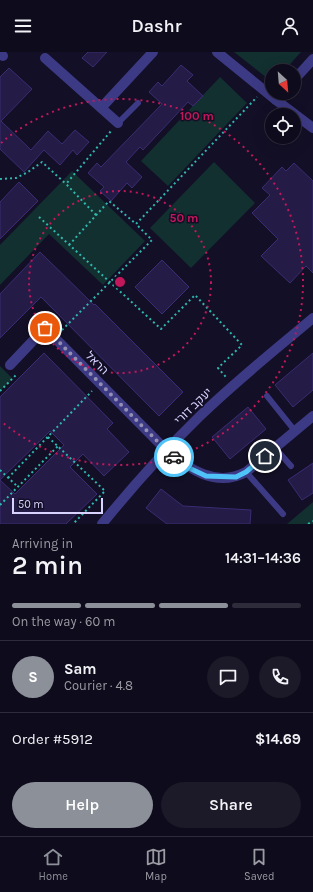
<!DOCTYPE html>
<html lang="en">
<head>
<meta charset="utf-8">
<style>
  body { margin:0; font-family:Karla,Heebo,sans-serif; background:#1c1929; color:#f1f3f6; height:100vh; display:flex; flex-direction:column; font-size:15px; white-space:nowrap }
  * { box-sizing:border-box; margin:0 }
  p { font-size:13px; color:#9b9ba3 }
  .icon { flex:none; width:22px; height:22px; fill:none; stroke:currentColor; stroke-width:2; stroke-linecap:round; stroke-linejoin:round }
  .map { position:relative; height:472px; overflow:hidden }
  .details { display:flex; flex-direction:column; background:#0e0b1c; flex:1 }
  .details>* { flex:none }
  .needle { width:26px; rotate:154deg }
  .buttons { position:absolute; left:265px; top:12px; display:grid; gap:8px }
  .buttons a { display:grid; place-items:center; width:36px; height:36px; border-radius:50%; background:#0e0b1c; box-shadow:0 4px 16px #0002,0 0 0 1px #2e2b3b; font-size:20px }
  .scale { position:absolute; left:12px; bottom:10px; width:91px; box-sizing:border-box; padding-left:4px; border:2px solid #d9d4ff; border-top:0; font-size:11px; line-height:14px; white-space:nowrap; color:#d9d4ff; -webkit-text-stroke:3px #130f26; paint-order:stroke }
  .pin { position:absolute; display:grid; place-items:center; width:34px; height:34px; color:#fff; margin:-17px; border:2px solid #fff; border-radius:50%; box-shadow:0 1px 4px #0007 }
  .courier { position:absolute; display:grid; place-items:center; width:40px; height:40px; margin:-20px; border:3px solid #4fc3f7; border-radius:50%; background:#fff; color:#222; box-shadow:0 1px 5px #0007 }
  .summary em { font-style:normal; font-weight:600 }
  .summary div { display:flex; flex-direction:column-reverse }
  .summary { display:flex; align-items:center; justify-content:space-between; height:68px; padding:0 12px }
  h1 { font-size:26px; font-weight:600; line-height:30px }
  .bar { display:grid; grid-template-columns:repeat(4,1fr); gap:6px 4px; align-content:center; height:48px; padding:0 12px }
  .bar i { height:5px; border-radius:3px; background:#2e2b3b }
  .bar .selected { background:#8c9099 }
  .bar p { grid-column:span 4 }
  .line { display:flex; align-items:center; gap:10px; padding:0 12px; border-top:1px solid #2e2b3b }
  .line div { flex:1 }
  .round { display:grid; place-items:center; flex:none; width:42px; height:42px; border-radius:21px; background:#1c1929 }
  .action { display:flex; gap:8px; margin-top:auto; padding:8px 12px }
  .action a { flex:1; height:46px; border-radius:24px; background:#8c9099; color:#fff; font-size:16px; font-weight:600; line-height:46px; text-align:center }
  .action a+a { background:#1c1929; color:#f1f3f6 }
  header { display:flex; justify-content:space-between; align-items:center; height:52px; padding:0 12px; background:#0e0b1c; font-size:18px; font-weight:600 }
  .menu { display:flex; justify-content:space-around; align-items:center; height:56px; border-top:1px solid #2e2b3b; background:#0e0b1c; font-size:11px; color:#9b9ba3 }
  .menu a { display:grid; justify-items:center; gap:2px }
  .menu .selected { color:#8c9099 }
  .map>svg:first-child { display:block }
  .green { fill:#12302f }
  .building { fill:#241b47; stroke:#3b2d73; fill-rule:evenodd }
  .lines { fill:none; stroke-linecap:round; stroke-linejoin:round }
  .path { stroke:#2fb8b0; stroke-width:2; stroke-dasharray:2 3; stroke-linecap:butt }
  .service { stroke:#3d3a85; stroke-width:6 }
  .minor { stroke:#3d3a85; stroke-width:10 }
  .tertiary { stroke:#3d3a85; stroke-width:10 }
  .done { stroke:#948fb3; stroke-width:4; stroke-dasharray:0 7.2 }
  .route { stroke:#4fc3f7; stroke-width:5 }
  .ring { fill:none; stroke:#c2185b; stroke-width:2; stroke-dasharray:2 4 }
  .labels { text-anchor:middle; stroke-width:3; stroke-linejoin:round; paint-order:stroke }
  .street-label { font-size:12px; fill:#d9d4ff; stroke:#130f26 }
  .centre { fill:#c2185b; stroke:#130f26; stroke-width:2 }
  .ring-label { font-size:12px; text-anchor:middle; font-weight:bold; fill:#c2185b; stroke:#130f26; stroke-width:3; stroke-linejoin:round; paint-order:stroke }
</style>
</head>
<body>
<header><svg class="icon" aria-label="menu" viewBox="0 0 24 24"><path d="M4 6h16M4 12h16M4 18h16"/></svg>Dashr<svg class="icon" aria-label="person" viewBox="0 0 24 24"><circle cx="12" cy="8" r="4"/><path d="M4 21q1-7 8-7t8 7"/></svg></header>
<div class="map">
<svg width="313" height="472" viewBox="0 0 313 472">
  <rect width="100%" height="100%" fill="#130f26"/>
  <path class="green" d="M234,0H301L284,19H272V30Z
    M220,25L247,51L168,134L141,109Z
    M214,110L255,151L191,216L150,176Z
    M72,119L145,189L103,233L49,182L0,233V193Z
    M0,314L13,327L0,339Z
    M313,450V472H287Z"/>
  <path class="building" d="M88,0H107L93,15L82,6Z
    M181,13L193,23L187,29L203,44L193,54L188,50L143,98L140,95L126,110L142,125L132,136L127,131L111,149L100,139L104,135L88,121L97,111L101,115L162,52L149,40L158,30L162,34Z
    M9,16L32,37L1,69L31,98L48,79L62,92L75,78L89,90L77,103L73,98L60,113L44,98L24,120L0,97V25Z
    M294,111L313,129V221L306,214L290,231L261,204L278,187L252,161L270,143L262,136L282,115L286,119Z
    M19,130L38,149L0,187V150Z
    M40,200L94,253L95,252L183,340L159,364L41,245L0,286V242Z
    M162,208L189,235L162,262L135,235Z
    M44,301L113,371L107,377L129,400L104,424L83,402L70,415L97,442L66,472H0V345ZM50,379L64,393L15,442L0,428Z
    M313,301V338L293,355L275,333Z
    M248,355L266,377L230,407L212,385Z
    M313,411V441L302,448L288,428Z
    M161,437L183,454L251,458L250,472H167L146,456Z"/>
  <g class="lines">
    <path class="path" d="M0,127L16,126L28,120L42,110L66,132
      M96,163L66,132L111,79
      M39,165L161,277L195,243L242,293L218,316L226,325
      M69,193L109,149L136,172
      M62,278L152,188L136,172L257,45
      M0,339L16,323
      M48,385L105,439L73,472
      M0,418L18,435
      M8,426L92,339
      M0,453L58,394
      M308,472L313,469"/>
    <path class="service" d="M118,71L138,51
      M267,344L295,379
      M275,396L291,414
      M246,420L283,462"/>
    <path class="minor" d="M0,1L3,4
      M45,6L118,71
      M294,28L313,7
      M276,48L282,41
      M101,56L153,0
      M10,313L45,276L167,399C189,417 216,436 246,420L313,364"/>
    <path class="tertiary" d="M217,0L276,48L313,76
      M102,472C133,434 165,398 200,364C236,329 275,298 313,266"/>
  </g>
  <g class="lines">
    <path class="done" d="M45,276L167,399L174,405"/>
    <path class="route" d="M174,405L187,415L206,424L236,425L246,420L265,404"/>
  </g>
  <g class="ring">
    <circle cx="120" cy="230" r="91"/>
    <path d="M1 91A183 183 0 1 1 1 369"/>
  </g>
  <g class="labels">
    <g class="street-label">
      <text transform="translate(97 311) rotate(45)" y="4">הראל</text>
      <text transform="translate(193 354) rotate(-44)" y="4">יעקב דורי</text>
    </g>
  </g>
  <circle cx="120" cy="230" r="6" class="centre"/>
  <g class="ring-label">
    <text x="197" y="68">100 m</text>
    <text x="184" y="170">50 m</text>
  </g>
</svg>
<div class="buttons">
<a><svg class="needle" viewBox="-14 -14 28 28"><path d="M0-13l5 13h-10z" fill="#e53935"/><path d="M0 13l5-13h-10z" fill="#9b9ba3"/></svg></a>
<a><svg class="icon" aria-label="locate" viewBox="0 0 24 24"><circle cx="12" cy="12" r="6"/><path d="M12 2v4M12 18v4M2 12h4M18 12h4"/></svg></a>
</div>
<div class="scale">50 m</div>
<div class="pin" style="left:45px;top:276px;background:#ea580c"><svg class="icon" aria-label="bag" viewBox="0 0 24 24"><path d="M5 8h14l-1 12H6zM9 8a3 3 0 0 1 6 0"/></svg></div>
<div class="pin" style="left:265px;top:404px;background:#1f2937"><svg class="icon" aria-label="home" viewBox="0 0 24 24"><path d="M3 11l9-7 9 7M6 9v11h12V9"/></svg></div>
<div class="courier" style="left:174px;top:405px"><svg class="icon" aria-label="car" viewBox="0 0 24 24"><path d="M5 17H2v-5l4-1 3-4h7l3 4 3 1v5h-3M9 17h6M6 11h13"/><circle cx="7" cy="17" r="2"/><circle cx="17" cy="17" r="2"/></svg></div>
</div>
<section class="details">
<div class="summary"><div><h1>2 min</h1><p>Arriving in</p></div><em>14:31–14:36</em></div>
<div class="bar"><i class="selected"></i><i class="selected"></i><i class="selected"></i><i></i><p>On the way · 60 m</p></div>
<div class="line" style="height:72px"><b class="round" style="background:#8c9099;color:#fff">S</b><div><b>Sam</b><p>Courier · 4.8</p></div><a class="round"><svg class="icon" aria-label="chat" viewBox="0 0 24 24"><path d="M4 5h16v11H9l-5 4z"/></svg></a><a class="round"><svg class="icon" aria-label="phone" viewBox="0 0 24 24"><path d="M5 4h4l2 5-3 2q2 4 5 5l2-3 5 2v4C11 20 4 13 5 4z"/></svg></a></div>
<div class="line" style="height:52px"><div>Order #5912</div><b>$14.69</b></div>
<div class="action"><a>Help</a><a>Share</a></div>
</section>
<nav class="menu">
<a class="selected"><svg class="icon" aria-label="home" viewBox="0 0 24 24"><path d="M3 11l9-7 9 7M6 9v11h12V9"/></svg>Home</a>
<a><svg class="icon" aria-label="map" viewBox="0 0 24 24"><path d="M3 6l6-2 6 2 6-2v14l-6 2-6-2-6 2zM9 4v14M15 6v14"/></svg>Map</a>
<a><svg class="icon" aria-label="saved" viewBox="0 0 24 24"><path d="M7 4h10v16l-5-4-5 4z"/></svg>Saved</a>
</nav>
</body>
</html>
